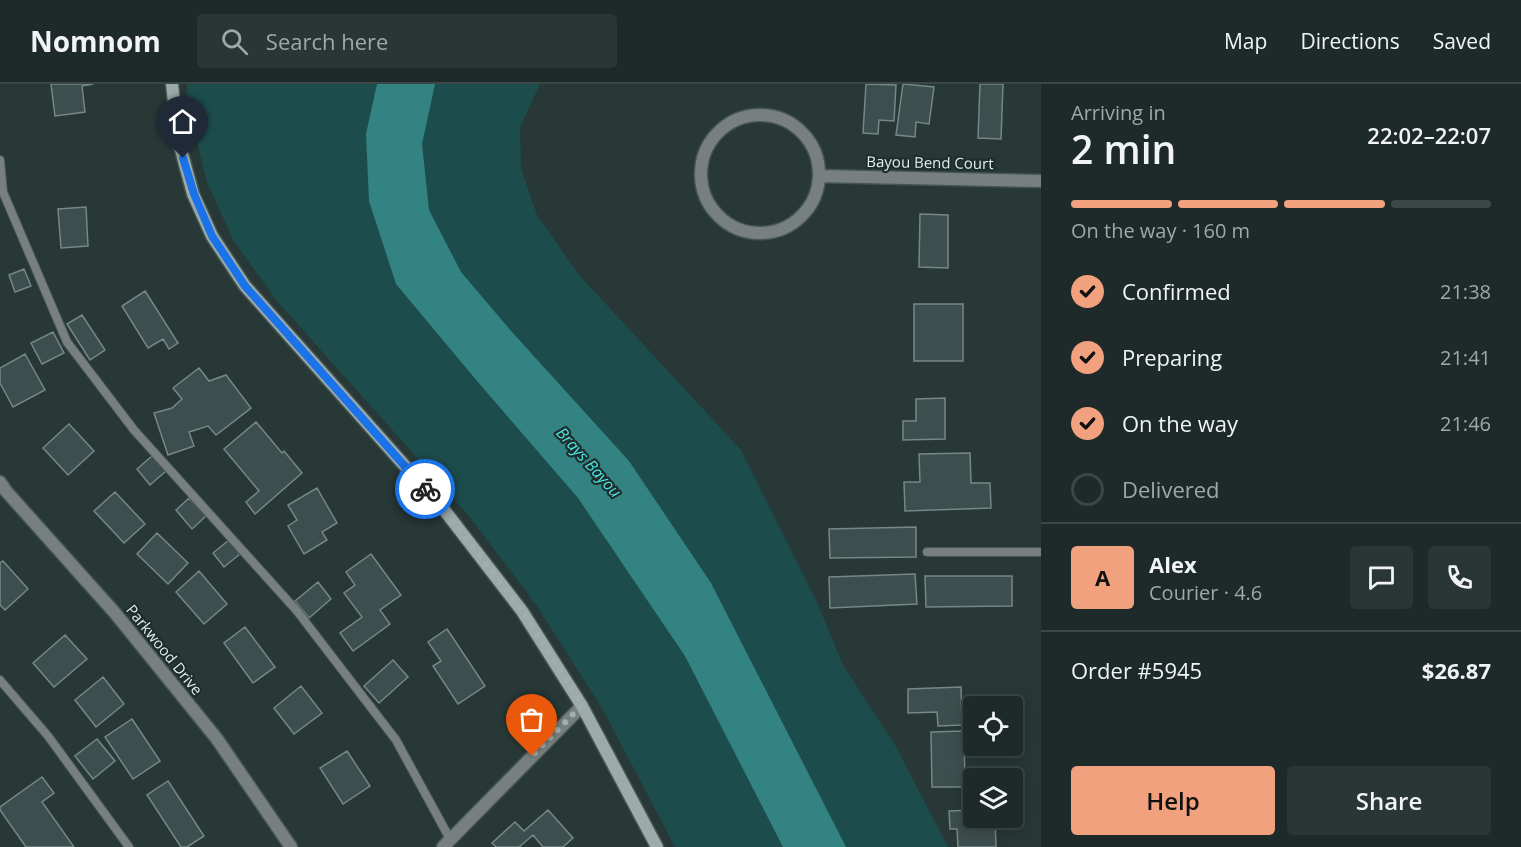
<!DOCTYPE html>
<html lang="en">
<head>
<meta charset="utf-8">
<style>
  body { margin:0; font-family:"Open Sans",sans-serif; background:#2a3635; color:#f1f3f6; height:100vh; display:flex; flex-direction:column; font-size:22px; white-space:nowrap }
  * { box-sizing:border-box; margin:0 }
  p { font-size:20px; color:#a0a7a8 }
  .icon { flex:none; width:33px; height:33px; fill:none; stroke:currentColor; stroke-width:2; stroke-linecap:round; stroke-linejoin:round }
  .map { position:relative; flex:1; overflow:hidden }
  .drawer { display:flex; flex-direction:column; background:#1d2a29; width:480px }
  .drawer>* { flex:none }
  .controls { position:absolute; left:963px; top:612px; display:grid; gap:12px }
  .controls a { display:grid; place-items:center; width:60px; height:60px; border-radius:6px; background:#1d2a29; box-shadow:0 3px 15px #0003,0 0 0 2px #3b4646; font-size:30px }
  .pin { position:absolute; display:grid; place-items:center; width:51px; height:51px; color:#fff; margin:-62px -26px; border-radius:50% 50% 50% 0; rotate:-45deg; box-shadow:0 0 6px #0007 }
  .pin .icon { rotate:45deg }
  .courier { position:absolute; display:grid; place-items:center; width:60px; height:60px; margin:-30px; border:4px solid #1a73e8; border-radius:50%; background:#fff; color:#222; box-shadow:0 2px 8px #0007 }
  .headline em { font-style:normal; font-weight:600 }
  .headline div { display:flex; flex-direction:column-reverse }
  .headline { display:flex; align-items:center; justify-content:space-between; height:102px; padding:0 30px }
  h1 { font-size:39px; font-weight:600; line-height:45px }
  .bar { display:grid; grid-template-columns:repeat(4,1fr); gap:9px 6px; align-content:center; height:72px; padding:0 30px }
  .bar i { height:8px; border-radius:4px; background:#3b4646 }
  .bar .active { background:#f2a17e }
  .bar p { grid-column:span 4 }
  .line { display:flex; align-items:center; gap:15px; padding:0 30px; border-top:2px solid #3b4646 }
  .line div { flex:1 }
  .round { display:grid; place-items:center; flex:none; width:63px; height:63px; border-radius:6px; background:#2a3635 }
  ol { padding:0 30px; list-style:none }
  li { display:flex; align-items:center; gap:18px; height:66px }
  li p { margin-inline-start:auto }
  li .icon { padding:6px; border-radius:50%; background:#f2a17e; color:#111; stroke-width:4 }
  li:last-child { color:#a0a7a8 }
  li i { width:33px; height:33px; border:3px solid #3b4646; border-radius:50% }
  .cta { display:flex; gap:12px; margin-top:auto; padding:12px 30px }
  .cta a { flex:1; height:69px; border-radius:6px; background:#f2a17e; color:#111; font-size:24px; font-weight:600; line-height:69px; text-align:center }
  .cta a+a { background:#2a3635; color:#f1f3f6 }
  header { display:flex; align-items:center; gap:36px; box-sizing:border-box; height:84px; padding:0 30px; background:#1d2a29; border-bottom:2px solid #3b4646 }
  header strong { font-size:28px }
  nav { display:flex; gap:33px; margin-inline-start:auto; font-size:21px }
  .search { width:420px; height:54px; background:#2a3635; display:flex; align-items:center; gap:15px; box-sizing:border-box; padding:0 21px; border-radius:6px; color:#a0a7a8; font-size:22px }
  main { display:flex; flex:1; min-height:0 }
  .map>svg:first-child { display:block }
  .green { fill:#1d4c4c }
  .water { fill:#338382 }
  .building { fill:#3c4e4d; stroke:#758887; stroke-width:1.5 }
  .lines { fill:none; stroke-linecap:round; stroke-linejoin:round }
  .service-casing { stroke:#455554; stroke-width:10 }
  .minor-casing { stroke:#455554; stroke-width:15 }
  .tertiary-casing { stroke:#455554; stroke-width:15 }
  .secondary-casing { stroke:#455554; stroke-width:15 }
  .service { stroke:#77807f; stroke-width:8 }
  .minor { stroke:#77807f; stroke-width:12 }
  .tertiary { stroke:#77807f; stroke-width:12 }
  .secondary { stroke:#9daaaa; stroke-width:12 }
  .done { stroke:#a1aead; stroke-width:6; stroke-dasharray:0 10.8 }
  .route { stroke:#1a73e8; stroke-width:8 }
  .labels { text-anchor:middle; stroke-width:4.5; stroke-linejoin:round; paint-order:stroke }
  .street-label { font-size:15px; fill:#e3eded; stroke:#1d2e2d }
  .water-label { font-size:16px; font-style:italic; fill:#4be7e5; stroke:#1d2e2d }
</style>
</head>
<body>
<header>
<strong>Nomnom</strong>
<div class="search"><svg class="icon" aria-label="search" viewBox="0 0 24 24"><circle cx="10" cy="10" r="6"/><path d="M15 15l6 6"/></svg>Search here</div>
<nav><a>Map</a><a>Directions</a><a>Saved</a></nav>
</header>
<main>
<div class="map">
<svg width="1041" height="763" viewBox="0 0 1041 763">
  <rect width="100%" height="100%" fill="#273837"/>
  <path class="green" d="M187,0H540L520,43L521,84L537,131L579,191L741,366L816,516L843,581L895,661L948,763H675L603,626L537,522L469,432L277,217L233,156L207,98L187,18Z"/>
  <path class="water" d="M377,0H435L422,60L429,126L461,188L512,248L629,377L711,499L846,763H783L685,572L578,414L477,297L396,200L369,117L366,50Z"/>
  <path class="building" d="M51,0H93L82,2L85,28L55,32Z
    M866,0L896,1L894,37L879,36L878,50L863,49Z
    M903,0L934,3L929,40L916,38L915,53L896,51Z
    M980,0H1003L1001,55L978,54Z
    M86,123L88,162L61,164L58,125Z
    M920,130L948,131V184L919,183Z
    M24,185L31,202L15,208L9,191Z
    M145,207L178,259L169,265L163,255L148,264L122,222Z
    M914,220H963V277H914Z
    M82,231L105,266L90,276L67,240Z
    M53,248L64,269L42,280L31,259Z
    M25,270L45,306L13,323L0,299V284Z
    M199,284L209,297L226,291L251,324L216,351L208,342L189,348L194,362L168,371L154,329L172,324L182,315L173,304Z
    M945,314V355L903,356V337H916V315Z
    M256,338L282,369L284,367L302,389L255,430L246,418L259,407L224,365Z
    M69,340L94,367L68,391L43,364Z
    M970,369L971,399H990L991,424L905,427L904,398H920L919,370Z
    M152,372L166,387L150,401L137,385Z
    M317,404L337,439L322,448L327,456L304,470L288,442L297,436L288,421Z
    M115,408L145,440L124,459L94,427Z
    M189,414L206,432L192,445L176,426Z
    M916,443V473L830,474L829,445Z
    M157,449L188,479L168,500L137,470Z
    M229,456L240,470L224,483L213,469Z
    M371,470L401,511L380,526L390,540L353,567L340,549L362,533L344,509L355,501L346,488Z
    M3,477L28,505L5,526L0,521V479Z
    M199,487L227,520L204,540L176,508Z
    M915,490L917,520L830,524L829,493Z
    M925,492H1012V522L926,523Z
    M318,498L331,515L309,534L295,517Z
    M245,543L275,583L253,599L224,559Z
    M447,545L485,602L458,620L433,582L441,577L428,558Z
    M65,551L87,575L54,603L33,579Z
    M393,576L408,593L379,619L364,602Z
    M103,593L124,620L96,643L75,616Z
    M301,602L322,629L294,650L274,624Z
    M961,603L962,641L938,642L937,628L908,629V605Z
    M132,635L160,677L133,695L105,653Z
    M964,647L965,703H932L931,648Z
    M97,655L115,677L93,695L75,672Z
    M347,667L370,702L343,720L320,684Z
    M42,693L54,709L42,718L74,763H26L0,726V723Z
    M168,697L204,752L187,763H181L147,711Z
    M548,726L573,754L563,763H543L533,751L519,763H496L492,759L515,738L524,747Z
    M974,726V734H995L996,763H958L957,745H950L949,727Z"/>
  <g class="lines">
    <defs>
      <path id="service" d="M0,76L3,108L67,258L134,346L297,527L396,656L450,755
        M927,468H1041
        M0,596L48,652L129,763"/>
      <path id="minor" d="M701 90a59 59 0 1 1 118 0a59 59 0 1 1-118 0Z
        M819,92L1041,97
        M0,398L6,407L115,529L217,655L291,763"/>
      <path id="tertiary" d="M443,763L582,622"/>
      <path id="secondary" d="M172,0L178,55L193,110L212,152L245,202L445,427L522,527L582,622L657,763"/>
    </defs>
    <use href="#service" class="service-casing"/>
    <use href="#minor" class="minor-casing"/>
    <use href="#tertiary" class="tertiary-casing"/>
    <use href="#secondary" class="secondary-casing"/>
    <use href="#service" class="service"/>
    <use href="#minor" class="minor"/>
    <use href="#tertiary" class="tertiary"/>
    <use href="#secondary" class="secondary"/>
  </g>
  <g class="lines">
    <path class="done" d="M425,405L445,427L522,526L582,621L532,672"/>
    <path class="route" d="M183,74L194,110L212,152L245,202L425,405"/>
  </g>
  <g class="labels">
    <g class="street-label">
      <text transform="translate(930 79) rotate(1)" y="5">Bayou Bend Court</text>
      <text transform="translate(164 566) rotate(51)" y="5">Parkwood Drive</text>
    </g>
    <g class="water-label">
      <text transform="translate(589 378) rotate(48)" y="6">Brays Bayou</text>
    </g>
  </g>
</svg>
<div class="controls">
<a><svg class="icon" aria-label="locate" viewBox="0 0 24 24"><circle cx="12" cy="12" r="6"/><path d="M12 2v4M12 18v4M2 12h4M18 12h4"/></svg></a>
<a><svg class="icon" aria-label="layers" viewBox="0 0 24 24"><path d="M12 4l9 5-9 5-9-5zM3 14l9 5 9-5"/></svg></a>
</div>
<div class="pin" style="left:532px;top:672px;background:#ea580c"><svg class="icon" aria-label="bag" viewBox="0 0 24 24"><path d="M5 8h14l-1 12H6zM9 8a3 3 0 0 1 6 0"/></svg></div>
<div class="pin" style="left:183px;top:74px;background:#1f2937"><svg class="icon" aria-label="home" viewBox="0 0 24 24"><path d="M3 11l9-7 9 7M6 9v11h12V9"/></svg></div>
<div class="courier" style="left:425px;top:405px"><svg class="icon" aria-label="bike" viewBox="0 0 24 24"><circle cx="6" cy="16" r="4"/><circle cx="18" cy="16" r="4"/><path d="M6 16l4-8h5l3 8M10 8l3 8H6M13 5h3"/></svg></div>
</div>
<section class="drawer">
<div class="headline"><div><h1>2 min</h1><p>Arriving in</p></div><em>22:02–22:07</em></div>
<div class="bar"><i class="active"></i><i class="active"></i><i class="active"></i><i></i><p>On the way · 160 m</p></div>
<ol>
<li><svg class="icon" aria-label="check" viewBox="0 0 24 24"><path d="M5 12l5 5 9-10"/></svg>Confirmed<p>21:38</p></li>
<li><svg class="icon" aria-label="check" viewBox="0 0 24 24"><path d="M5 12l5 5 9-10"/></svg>Preparing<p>21:41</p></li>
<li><svg class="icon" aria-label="check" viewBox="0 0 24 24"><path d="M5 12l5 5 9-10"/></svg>On the way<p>21:46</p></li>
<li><i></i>Delivered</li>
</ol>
<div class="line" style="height:108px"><b class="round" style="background:#f2a17e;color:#111">A</b><div><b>Alex</b><p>Courier · 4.6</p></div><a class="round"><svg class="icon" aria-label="chat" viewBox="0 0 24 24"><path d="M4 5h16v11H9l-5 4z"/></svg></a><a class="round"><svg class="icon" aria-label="phone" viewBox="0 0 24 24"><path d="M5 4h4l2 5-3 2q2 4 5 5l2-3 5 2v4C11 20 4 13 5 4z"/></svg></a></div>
<div class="line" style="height:78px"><div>Order #5945</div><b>$26.87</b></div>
<div class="cta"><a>Help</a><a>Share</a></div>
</section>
</main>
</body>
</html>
